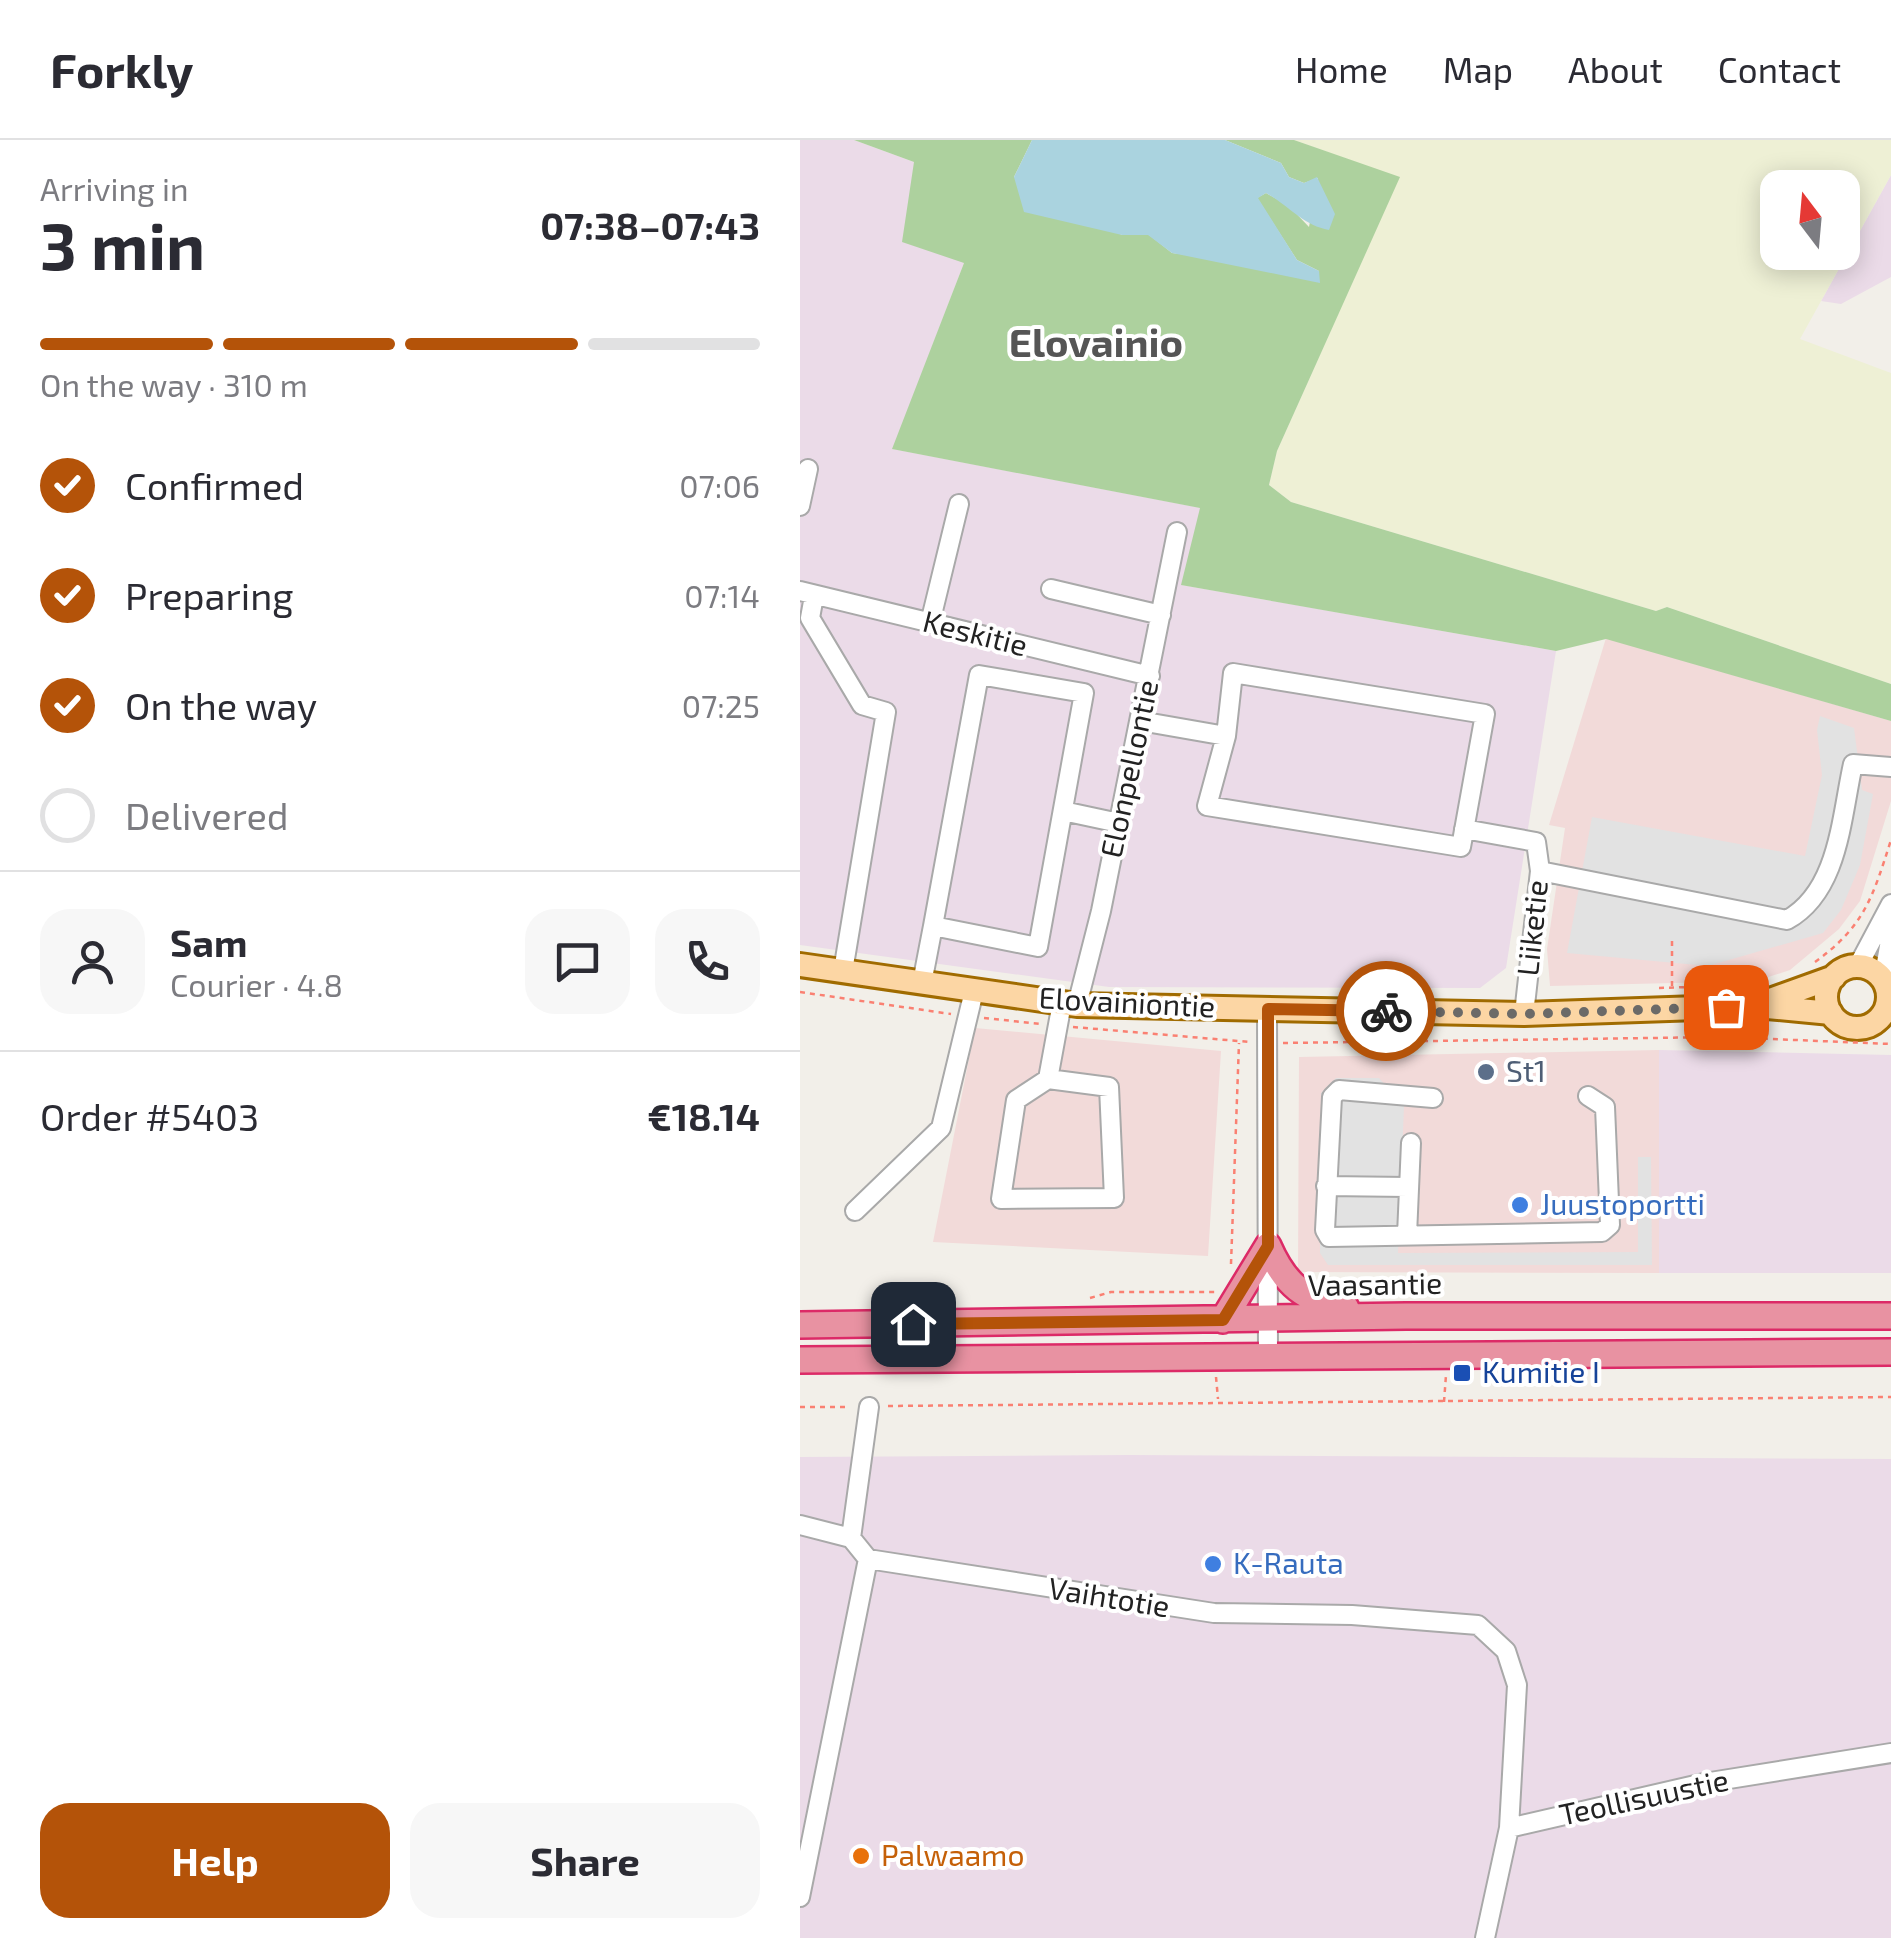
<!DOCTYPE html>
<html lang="en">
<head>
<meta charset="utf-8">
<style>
  body { margin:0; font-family:"Exo 2",sans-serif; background:#f7f7f7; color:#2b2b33; height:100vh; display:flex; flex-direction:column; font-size:38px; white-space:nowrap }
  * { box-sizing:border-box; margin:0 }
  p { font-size:32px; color:#7c7c81 }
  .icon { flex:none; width:55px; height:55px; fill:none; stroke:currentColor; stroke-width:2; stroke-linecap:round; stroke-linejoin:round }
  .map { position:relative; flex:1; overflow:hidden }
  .side { display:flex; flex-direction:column; background:#fff; width:800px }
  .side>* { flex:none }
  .needle { width:65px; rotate:344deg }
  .buttons { position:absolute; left:960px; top:30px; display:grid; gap:20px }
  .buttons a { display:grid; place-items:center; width:100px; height:100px; border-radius:20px; background:#fff; box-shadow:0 5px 25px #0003; font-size:50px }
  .pin { position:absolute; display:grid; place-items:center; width:85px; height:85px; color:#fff; margin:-42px; border-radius:20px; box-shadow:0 5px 15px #0006 }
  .courier { position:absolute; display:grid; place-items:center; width:100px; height:100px; margin:-50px; border:8px solid #b45309; border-radius:50%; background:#fff; color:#222; box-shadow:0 2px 12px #0007 }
  .overview em { font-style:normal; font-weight:700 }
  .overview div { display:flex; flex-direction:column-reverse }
  .overview { display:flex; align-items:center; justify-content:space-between; height:170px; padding:0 40px }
  h1 { font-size:65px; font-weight:700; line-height:75px }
  .bar { display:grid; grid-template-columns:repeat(4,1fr); gap:15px 10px; align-content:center; height:120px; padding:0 40px }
  .bar i { height:12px; border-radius:8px; background:#e1e1e2 }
  .bar .current { background:#b45309 }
  .bar p { grid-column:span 4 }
  .line { display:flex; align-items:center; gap:25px; padding:0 40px; border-top:2px solid #e1e1e2 }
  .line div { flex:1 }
  .round { display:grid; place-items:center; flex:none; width:105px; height:105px; border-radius:30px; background:#f7f7f7 }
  ol { padding:0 40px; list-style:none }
  li { display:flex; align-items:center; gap:30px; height:110px }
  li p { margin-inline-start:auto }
  li .icon { padding:10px; border-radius:50%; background:#b45309; color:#fff; stroke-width:4 }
  li:last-child { color:#7c7c81 }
  li i { width:55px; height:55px; border:5px solid #e1e1e2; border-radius:50% }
  .cta { display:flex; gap:20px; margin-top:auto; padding:20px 40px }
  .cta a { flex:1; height:115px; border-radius:30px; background:#b45309; color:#fff; font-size:40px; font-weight:700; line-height:115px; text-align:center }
  .cta a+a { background:#f7f7f7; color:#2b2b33 }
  header { display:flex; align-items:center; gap:60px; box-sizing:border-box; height:140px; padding:0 50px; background:#fff; border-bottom:2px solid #e1e1e2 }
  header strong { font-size:48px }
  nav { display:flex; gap:55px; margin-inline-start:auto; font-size:35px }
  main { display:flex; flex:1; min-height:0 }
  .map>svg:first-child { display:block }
  .commercial { fill:#f2dad9 }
  .industrial { fill:#ebdbe8 }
  .farmland { fill:#eef0d5; fill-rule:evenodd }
  .forest { fill:#add19e }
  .parking { fill:#e2e2e2 }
  .water { fill:#aad3df }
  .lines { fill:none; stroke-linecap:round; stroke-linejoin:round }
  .minor-casing { stroke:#a9a9a9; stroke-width:22 }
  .major-casing { stroke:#a06b00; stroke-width:28 }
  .highway-casing { stroke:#dc2a67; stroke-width:30 }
  .path { stroke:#fa8072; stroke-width:2.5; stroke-dasharray:5 5; stroke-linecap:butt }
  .minor { stroke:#fff; stroke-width:18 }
  .major { stroke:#fcd6a4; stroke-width:22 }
  .highway { stroke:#e892a2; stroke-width:25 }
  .done { stroke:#6b6a68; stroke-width:10; stroke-dasharray:0 18 }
  .route { stroke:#b45309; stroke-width:12 }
  .service-dot { fill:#5c6f8a; stroke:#fff; stroke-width:4 }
  .shop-dot { fill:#3f7fe0; stroke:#fff; stroke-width:4 }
  .transit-dot { fill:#1a4fb4; stroke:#fff; stroke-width:4 }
  .food-dot { fill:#e8710a; stroke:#fff; stroke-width:4 }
  .labels { text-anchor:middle; stroke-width:8; stroke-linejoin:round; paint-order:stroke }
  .street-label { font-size:30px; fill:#222; stroke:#fff }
  .service-label { font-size:30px; fill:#4e5e75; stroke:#fff; text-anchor:start }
  .shop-label { font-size:30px; fill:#366cbe; stroke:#fff; text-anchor:start }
  .transit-label { font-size:30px; fill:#164399; stroke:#fff; text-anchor:start }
  .food-label { font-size:30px; fill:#c56008; stroke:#fff; text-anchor:start }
  .district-label { font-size:40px; font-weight:bold; fill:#555; stroke:#fff }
</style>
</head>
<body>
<header>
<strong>Forkly</strong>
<nav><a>Home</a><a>Map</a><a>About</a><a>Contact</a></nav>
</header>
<main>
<section class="side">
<div class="overview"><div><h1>3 min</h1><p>Arriving in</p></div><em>07:38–07:43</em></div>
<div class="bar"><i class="current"></i><i class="current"></i><i class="current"></i><i></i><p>On the way · 310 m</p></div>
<ol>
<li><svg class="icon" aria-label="check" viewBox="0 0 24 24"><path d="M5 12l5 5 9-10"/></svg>Confirmed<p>07:06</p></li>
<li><svg class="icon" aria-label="check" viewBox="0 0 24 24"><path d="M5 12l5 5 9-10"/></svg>Preparing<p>07:14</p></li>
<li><svg class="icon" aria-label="check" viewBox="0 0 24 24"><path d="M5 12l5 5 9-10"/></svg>On the way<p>07:25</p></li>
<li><i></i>Delivered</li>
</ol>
<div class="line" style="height:180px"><a class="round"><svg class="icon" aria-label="person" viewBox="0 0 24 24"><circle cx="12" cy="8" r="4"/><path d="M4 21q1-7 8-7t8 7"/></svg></a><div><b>Sam</b><p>Courier · 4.8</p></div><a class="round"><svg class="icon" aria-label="chat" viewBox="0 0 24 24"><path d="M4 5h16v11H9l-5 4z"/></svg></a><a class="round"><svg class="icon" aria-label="phone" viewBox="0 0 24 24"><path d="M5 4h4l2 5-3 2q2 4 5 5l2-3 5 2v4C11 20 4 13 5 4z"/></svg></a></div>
<div class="line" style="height:130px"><div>Order #5403</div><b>€18.14</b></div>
<div class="cta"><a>Help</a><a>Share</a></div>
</section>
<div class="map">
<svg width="1091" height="1798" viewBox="0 0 1091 1798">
  <rect width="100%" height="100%" fill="#f2efe9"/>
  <path class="commercial" d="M806,498L1091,581V661L1060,761L1039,789L990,830L956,841L750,846L747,809L765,688L749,685Z
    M175,888L421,911L408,1116L133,1102Z
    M859,910V1133L498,1132L499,917Z"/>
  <path class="industrial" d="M0,0H54L114,22L164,123L93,309L401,368L382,445L756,511L706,828L680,848L309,847L0,805Z
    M1091,35V137L1041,164L1021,161Z
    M859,910L1091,915V1133H859Z
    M329,1315L1091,1319V1798H0V1317Z"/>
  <path class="farmland" d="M494,0H1091V35L1000,199L1091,233V544L867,467L856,471L491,362L469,345L477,311L599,38ZM978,48H1042V112H978Z"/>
  <path class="forest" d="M54,0H232L214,37L322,95L348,94L372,113L519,131L497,120L457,58L466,53L489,66L509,87L518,38L504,43L489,37L481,23L425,0H494L600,37L477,311L469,345L491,362L856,471L867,467L1091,544V581L806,499L756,511L381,445L400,368L92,309L164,123L102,102L114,22Z"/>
  <path class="parking" d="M1020,576L1054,588L1062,650L1073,654L1060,725L1041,770L1023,793L908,826L767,813L792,677L1005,716L1022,635L1017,590Z
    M536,938H579L604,966L598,1113L838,1112V1017H851L852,1125H528L520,1113L521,953Z"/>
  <path class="water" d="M232,0H425L481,23L489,37L504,43L517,37L535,74L529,90C504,86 489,66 466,53L458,58L497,120L519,131L520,143L372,113L348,95H322L224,72L214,37Z"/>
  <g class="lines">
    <defs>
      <path id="minor" d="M0,366L8,329
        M251,449L361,475
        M0,451L350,536
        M14,456L10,478L62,565L86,572L43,831
        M130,483L159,364
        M340,581L426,596L407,666L661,707L685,574L433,533L426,596
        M263,671L319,683
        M664,689L736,702L740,731L724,874
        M740,731L987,780C1039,751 1041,678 1053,624L1091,627
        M1058,826L1091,764
        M1083,840L1091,795L1088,773
        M122,843L133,786L238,807L284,553L179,535L133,786
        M277,865L301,771L377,392
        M467,869L468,1218
        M248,939L309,947L314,1058L201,1059L216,960L248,939L262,863
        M633,958L539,950L532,957L525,1090L529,1097L802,1092L810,1085L805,967L788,956
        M526,1046L608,1047
        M55,1071L141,988L174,851
        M607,1095L611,1003
        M0,1385L51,1398L68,1419
        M51,1398L69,1267
        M0,1757L68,1419L414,1473L552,1475L678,1485L706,1511L717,1545L709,1688
        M685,1798L709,1688L904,1643L1091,1613"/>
      <path id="major" d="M0,825L277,865L724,874L956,866L1031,873
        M1026 857a31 31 0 1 1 62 0a31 31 0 1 1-62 0Z
        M959,864L1034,837"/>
      <path id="highway" d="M468,1106C485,1145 504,1160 546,1168
        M423,1180L468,1106
        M0,1185L606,1176H1091
        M0,1220L1091,1212"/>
    </defs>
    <use href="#minor" class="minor-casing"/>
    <use href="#major" class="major-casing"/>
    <use href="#highway" class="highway-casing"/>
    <path class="path" d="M1015,822C1065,786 1073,756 1091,700
      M872,846V800
      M859,848L953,845
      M0,852L151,874
      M184,878L241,884
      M273,887L450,902
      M483,903L923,897L1091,904
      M431,1124L439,903
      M290,1158L311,1152H416
      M416,1237L418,1259
      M644,1262L646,1235
      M88,1266L1091,1257
      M0,1267H50"/>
    <use href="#minor" class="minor"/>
    <use href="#major" class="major"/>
    <use href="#highway" class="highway"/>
  </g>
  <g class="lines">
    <path class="done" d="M586,871L724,874L926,867"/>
    <path class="route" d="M113,1184L423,1180L468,1106V869L586,871"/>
  </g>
  <circle class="service-dot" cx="686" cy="932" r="10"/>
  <g class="shop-dot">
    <circle cx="720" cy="1065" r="10"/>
    <circle cx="413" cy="1424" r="10"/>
  </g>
  <rect class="transit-dot" x="652" y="1223" width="20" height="20" rx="5"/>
  <circle class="food-dot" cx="61" cy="1716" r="10"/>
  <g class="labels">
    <g class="street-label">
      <text transform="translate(175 494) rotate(14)" y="10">Keskitie</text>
      <text transform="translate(330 629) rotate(-78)" y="10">Elonpellontie</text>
      <text transform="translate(733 788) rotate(-84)" y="10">Liiketie</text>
      <text transform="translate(327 863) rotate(3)" y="10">Elovainiontie</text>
      <text transform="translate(575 1145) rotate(-1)" y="10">Vaasantie</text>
      <text transform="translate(309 1458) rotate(9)" y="10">Vaihtotie</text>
      <text transform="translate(844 1658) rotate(-12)" y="10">Teollisuustie</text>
    </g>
    <g class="service-label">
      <text x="706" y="942">St1</text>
    </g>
    <g class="shop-label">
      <text x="740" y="1075">Juustoportti</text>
      <text x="433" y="1434">K-Rauta</text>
    </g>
    <g class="transit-label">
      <text x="682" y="1243">Kumitie I</text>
    </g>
    <g class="food-label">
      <text x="81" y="1726">Palwaamo</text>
    </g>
    <g class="district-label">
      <text x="296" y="217">Elovainio</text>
    </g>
  </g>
</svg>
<div class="buttons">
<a><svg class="needle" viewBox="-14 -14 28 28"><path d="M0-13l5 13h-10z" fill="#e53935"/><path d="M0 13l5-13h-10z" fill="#7c7c81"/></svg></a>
</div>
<div class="pin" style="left:926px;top:867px;background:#ea580c"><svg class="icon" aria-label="bag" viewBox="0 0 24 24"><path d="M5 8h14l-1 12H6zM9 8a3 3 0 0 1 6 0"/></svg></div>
<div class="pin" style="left:113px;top:1184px;background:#1f2937"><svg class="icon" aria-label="home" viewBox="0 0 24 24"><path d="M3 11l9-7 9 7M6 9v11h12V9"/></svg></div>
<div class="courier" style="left:586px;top:871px"><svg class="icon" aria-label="bike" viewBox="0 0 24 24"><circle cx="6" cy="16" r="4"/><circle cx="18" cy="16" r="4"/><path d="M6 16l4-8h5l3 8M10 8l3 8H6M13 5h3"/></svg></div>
</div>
</main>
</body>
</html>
